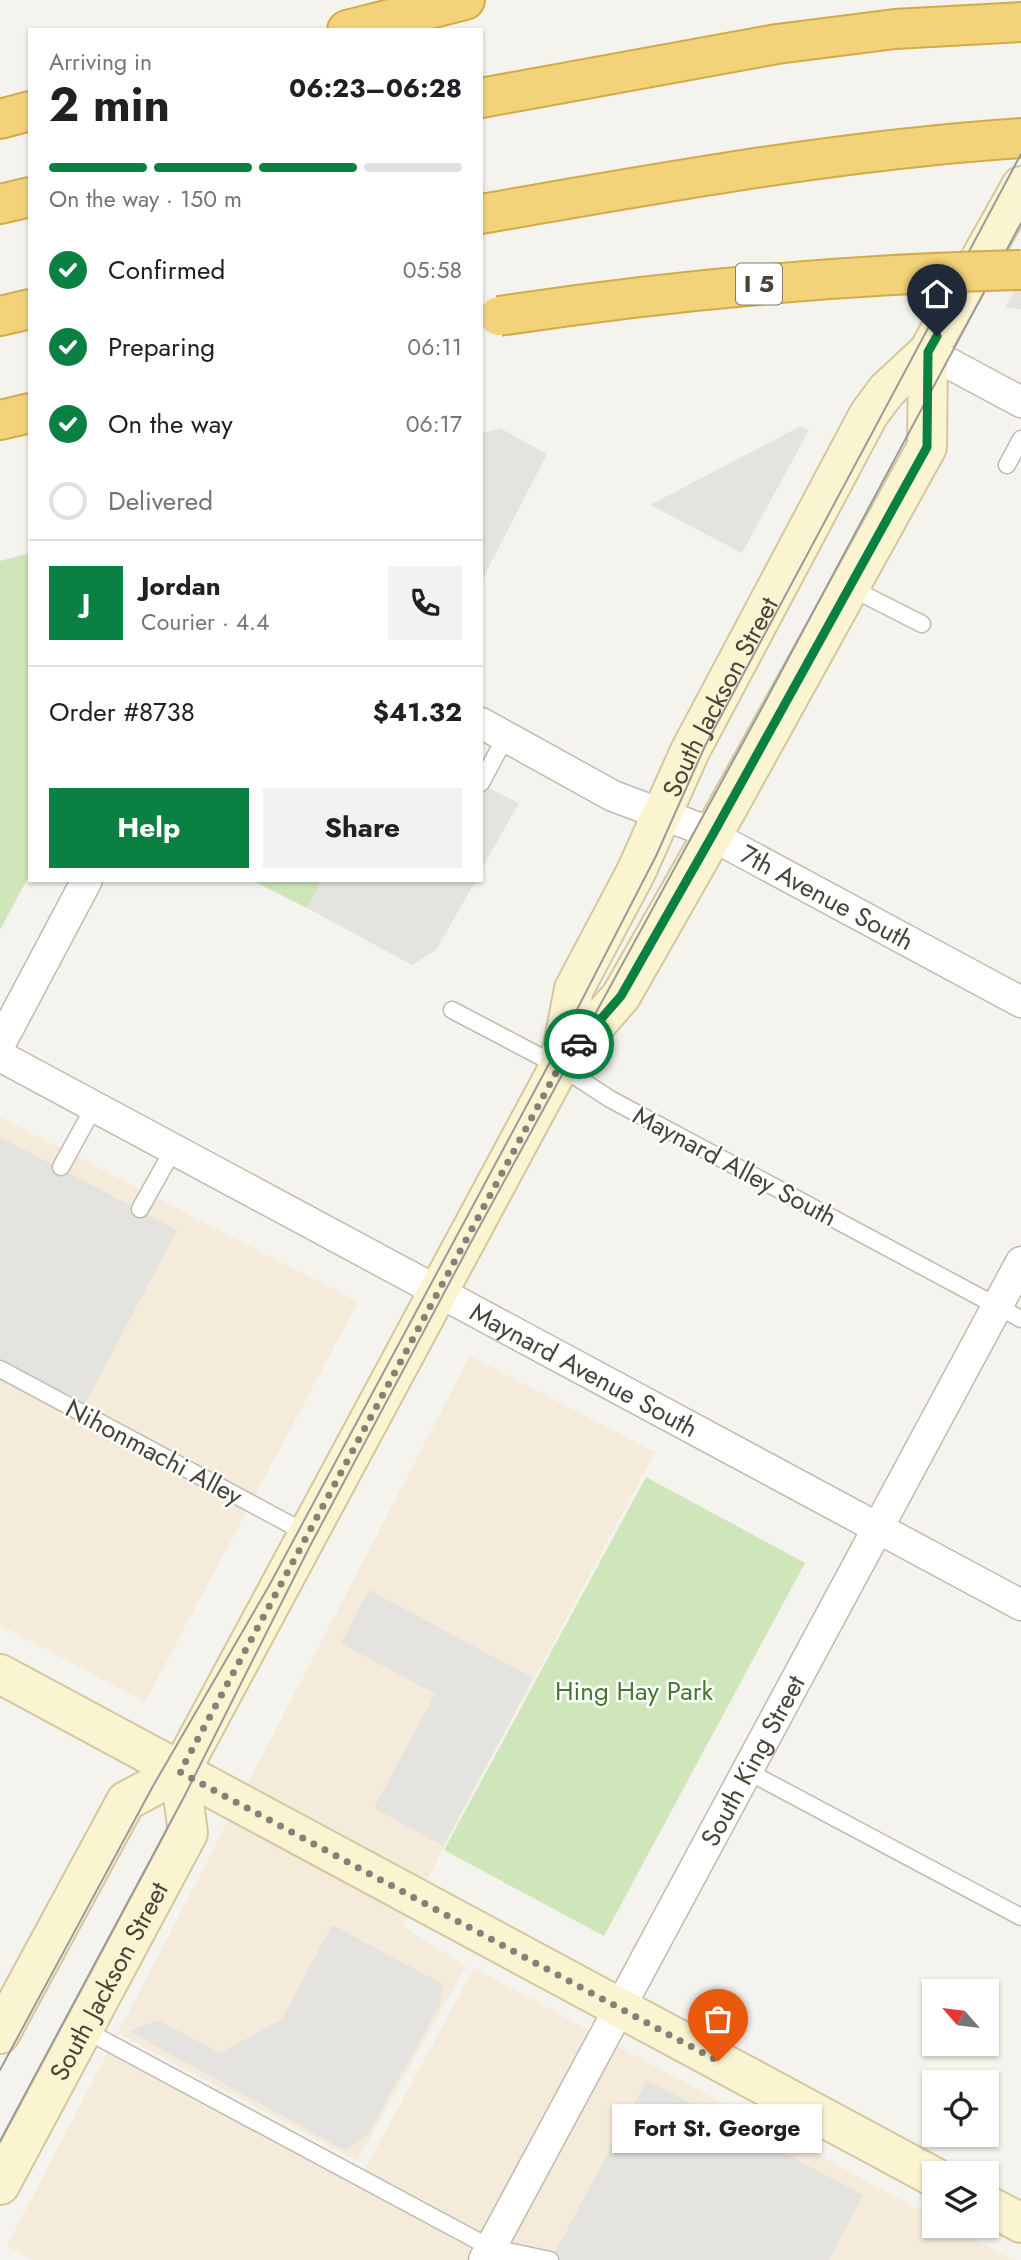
<!DOCTYPE html>
<html lang="en">
<head>
<meta charset="utf-8">
<style>
  body { margin:0; font-family:Jost,sans-serif; background:#f2f2f2; color:#202124; height:100vh; display:flex; flex-direction:column; font-size:26px; white-space:nowrap }
  * { box-sizing:border-box; margin:0 }
  p { font-size:23px; color:#757577 }
  .icon { flex:none; width:38px; height:38px; fill:none; stroke:currentColor; stroke-width:2; stroke-linecap:round; stroke-linejoin:round }
  .map { position:relative; flex:1; overflow:hidden }
  .details { position:absolute; left:28px; top:28px; width:455px; height:854px; display:flex; flex-direction:column; background:#fff; border-radius:0px; box-shadow:0 2px 5px #0004 }
  .details>* { flex:none }
  .needle { width:46px; rotate:298deg }
  .buttons { position:absolute; left:922px; top:1979px; display:grid; gap:14px }
  .buttons a { display:grid; place-items:center; width:77px; height:77px; border-radius:0px; background:#fff; box-shadow:0 2px 5px #0004; font-size:35px }
  .pin { position:absolute; display:grid; place-items:center; width:60px; height:60px; color:#fff; margin:-72px -30px; border-radius:50% 50% 50% 0; rotate:-45deg; box-shadow:0 0 7px #0007 }
  .pin .icon { rotate:45deg }
  .courier { position:absolute; display:grid; place-items:center; width:70px; height:70px; margin:-35px; border:5px solid #0b8043; border-radius:50%; background:#fff; color:#222; box-shadow:0 2px 9px #0007 }
  .bubble { position:absolute; height:49px; border-radius:0px; background:#fff; box-shadow:0 2px 5px #0004; font-size:23px; font-weight:700; line-height:49px; text-align:center }
  .headline em { font-style:normal; font-weight:700 }
  .headline div { display:flex; flex-direction:column-reverse }
  .headline { display:flex; align-items:center; justify-content:space-between; height:119px; padding:0 21px }
  h1 { font-size:46px; font-weight:700; line-height:52px }
  .bar { display:grid; grid-template-columns:repeat(4,1fr); gap:10px 7px; align-content:center; height:84px; padding:0 21px }
  .bar i { height:9px; border-radius:5px; background:#e0e0e0 }
  .bar .current { background:#0b8043 }
  .bar p { grid-column:span 4 }
  .line { display:flex; align-items:center; gap:18px; padding:0 21px; border-top:2px solid #e0e0e0 }
  .line div { flex:1 }
  .round { display:grid; place-items:center; flex:none; width:74px; height:74px; border-radius:0px; background:#f2f2f2 }
  ol { padding:0 21px; list-style:none }
  li { display:flex; align-items:center; gap:21px; height:77px }
  li p { margin-inline-start:auto }
  li .icon { padding:7px; border-radius:50%; background:#0b8043; color:#fff; stroke-width:4 }
  li:last-child { color:#757577 }
  li i { width:38px; height:38px; border:4px solid #e0e0e0; border-radius:50% }
  .primary-button { display:flex; gap:14px; margin-top:auto; padding:14px 21px }
  .primary-button a { flex:1; height:80px; border-radius:0px; background:#0b8043; color:#fff; font-size:28px; font-weight:700; line-height:80px; text-align:center }
  .primary-button a+a { background:#f2f2f2; color:#202124 }
  .map>svg:first-child { display:block }
  .commercial { fill:#f4ebda }
  .green { fill:#cee6b9 }
  .parking { fill:#e4e3e0 }
  .lines { fill:none; stroke-linecap:round; stroke-linejoin:round }
  .lane-casing { stroke:#c0bbaf; stroke-width:19 }
  .street-casing { stroke:#c0bbaf; stroke-width:33 }
  .secondary-casing { stroke:#d1c8a0; stroke-width:42 }
  .highway-casing { stroke:#d3aa49; stroke-width:42 }
  .lane { stroke:#fff; stroke-width:16 }
  .street { stroke:#fff; stroke-width:30 }
  .secondary { stroke:#fbf4d1; stroke-width:38 }
  .highway { stroke:#f3d379; stroke-width:38 }
  .tram { stroke:#9a9a9a; stroke-width:2 }
  .highway-bridge-casing { stroke:#d3aa49; stroke-width:42; stroke-linecap:butt }
  .highway-bridge { stroke:#f3d379; stroke-width:38 }
  .done { stroke:#858179; stroke-width:7; stroke-dasharray:0 12.6 }
  .route { stroke:#0b8043; stroke-width:9 }
  .labels { text-anchor:middle; stroke-width:5; stroke-linejoin:round; paint-order:stroke }
  .shield { fill:#fff; stroke:#807c75; stroke-width:2 }
  .shield-label { font-size:24px; font-weight:bold; fill:#49443a }
  .street-label { font-size:26px; fill:#49443a; stroke:#fff }
  .park-label { font-size:26px; fill:#477831; stroke:#fff }
</style>
</head>
<body>
<div class="map">
<svg width="1021" height="2260" viewBox="0 0 1021 2260">
  <rect width="100%" height="100%" fill="#f5f3ed"/>
  <path class="commercial" d="M0,1117L358,1302L145,1702L0,1625Z
    M470,1356L655,1452L402,1926L466,1966L357,2161L118,2033Z
    M474,1968L934,2218V2226H950L1013,2260H33L7,2246L114,2040L363,2173Z"/>
  <path class="green" d="M30,553V874L0,930V561Z
    M251,880H322L307,908Z
    M646,1477L805,1563L604,1936L444,1850Z"/>
  <path class="parking" d="M1021,278V309L1005,308Z
    M801,426L809,430L742,553L650,505Z
    M500,428L547,454L481,582V434Z
    M481,784L519,803L481,870Z
    M322,880H476L436,950L412,965L307,908Z
    M0,1137L177,1230L84,1406L0,1361Z
    M369,1590L533,1678L443,1846L374,1808L435,1694L341,1643Z
    M332,1925L443,1984L439,2007L368,2134L346,2151L129,2031L158,2020L220,2053L282,2019Z
    M647,2080L863,2195L829,2260H551Z"/>
  <g class="lines">
    <defs>
      <path id="lane" d="M1007,465L1021,439
        M849,587L922,624
        M481,783L505,738
        M452,1010L564,1069L610,1099L1021,1319
        M61,1167L94,1107
        M140,1209L173,1150
        M0,1369L308,1534
        M747,1771L1021,1917
        M83,2029L491,2248L508,2260
        M497,2249L550,2260"/>
      <g id="street">
        <path d="M928,352L1021,402"/>
        <path id="s1" d="M481,723L613,796L696,827L1021,1002"/>
        <path d="M0,1044L87,880"/>
        <path id="s2" d="M0,1056L1021,1605"/>
        <path id="s3" d="M484,2260L1021,1262"/>
      </g>
      <g id="secondary">
        <path id="s4" d="M559,1067L574,989L636,872L690,751L869,414L887,390L928,352L1021,186"/>
        <path d="M0,1674L934,2177"/>
        <path d="M0,2034L126,1801L180,1772L559,1067L621,996L712,836L927,447L928,352"/>
        <path id="s5" d="M0,2185L188,1833L180,1772"/>
        <path d="M987,2205L1021,2223"/>
      </g>
      <path id="highway" d="M347,30L465,0
        M481,98L777,44L895,29L1021,22
        M0,119L30,111
        M0,204L30,197
        M481,214C661,183 839,150 1021,138
        M0,316L30,309
        M0,420L30,413"/>
    </defs>
    <use href="#lane" class="lane-casing"/>
    <use href="#street" class="street-casing"/>
    <use href="#secondary" class="secondary-casing"/>
    <use href="#highway" class="highway-casing"/>
    <use href="#lane" class="lane"/>
    <use href="#street" class="street"/>
    <use href="#secondary" class="secondary"/>
    <use href="#highway" class="highway"/>
    <path class="tram" d="M0,2070L153,1786L270,1584L550,1062L656,856L705,746L1021,154
      M0,2141L184,1797L310,1546L470,1244L758,715L1021,223"/>
    <defs>
      <path id="highway-bridge" d="M499,316C672,290 846,274 1021,270"/>
    </defs>
    <use href="#highway-bridge" class="highway-bridge-casing"/>
    <use href="#highway-bridge" class="highway-bridge"/>
  </g>
  <g class="lines">
    <path class="done" d="M579,1044L559,1067L180,1772L718,2061"/>
    <path class="route" d="M579,1044L621,996L712,836L927,447L928,352L937,336"/>
  </g>
  <g class="labels">
    <rect class="shield" x="736" y="263.5" width="46" height="41" rx="5"/>
    <g class="shield-label">
      <text x="759" y="292">I 5</text>
    </g>
    <g class="street-label">
      <text dy="9" stroke="none"><textPath href="#s4" startOffset="406">South Jackson Street</textPath></text>
      <text dy="9" stroke="none"><textPath href="#s1" startOffset="388">7th Avenue South</textPath></text>
      <text transform="translate(735 1166) rotate(28)" y="9">Maynard Alley South</text>
      <text dy="9" stroke="none"><textPath href="#s2" startOffset="663">Maynard Avenue South</textPath></text>
      <text transform="translate(154 1452) rotate(28)" y="9">Nihonmachi Alley</text>
      <text dy="9" stroke="none"><textPath href="#s3" startOffset="567">South King Street</textPath></text>
      <text dy="9" stroke="none"><textPath href="#s5" startOffset="231">South Jackson Street</textPath></text>
    </g>
    <g class="park-label">
      <text x="634" y="1700">Hing Hay Park</text>
    </g>
  </g>
</svg>
<div class="buttons">
<a><svg class="needle" viewBox="-14 -14 28 28"><path d="M0-13l5 13h-10z" fill="#e53935"/><path d="M0 13l5-13h-10z" fill="#757577"/></svg></a>
<a><svg class="icon" aria-label="locate" viewBox="0 0 24 24"><circle cx="12" cy="12" r="6"/><path d="M12 2v4M12 18v4M2 12h4M18 12h4"/></svg></a>
<a><svg class="icon" aria-label="layers" viewBox="0 0 24 24"><path d="M12 4l9 5-9 5-9-5zM3 14l9 5 9-5"/></svg></a>
</div>
<div class="pin" style="left:718px;top:2061px;background:#ea580c"><svg class="icon" aria-label="bag" viewBox="0 0 24 24"><path d="M5 8h14l-1 12H6zM9 8a3 3 0 0 1 6 0"/></svg></div>
<div class="pin" style="left:937px;top:336px;background:#1f2937"><svg class="icon" aria-label="home" viewBox="0 0 24 24"><path d="M3 11l9-7 9 7M6 9v11h12V9"/></svg></div>
<div class="courier" style="left:579px;top:1044px"><svg class="icon" aria-label="car" viewBox="0 0 24 24"><path d="M5 17H2v-5l4-1 3-4h7l3 4 3 1v5h-3M9 17h6M6 11h13"/><circle cx="7" cy="17" r="2"/><circle cx="17" cy="17" r="2"/></svg></div>
<div class="bubble" style="left:612px;top:2104px;width:210px">Fort St. George</div>
<section class="details">
<div class="headline"><div><h1>2 min</h1><p>Arriving in</p></div><em>06:23–06:28</em></div>
<div class="bar"><i class="current"></i><i class="current"></i><i class="current"></i><i></i><p>On the way · 150 m</p></div>
<ol>
<li><svg class="icon" aria-label="check" viewBox="0 0 24 24"><path d="M5 12l5 5 9-10"/></svg>Confirmed<p>05:58</p></li>
<li><svg class="icon" aria-label="check" viewBox="0 0 24 24"><path d="M5 12l5 5 9-10"/></svg>Preparing<p>06:11</p></li>
<li><svg class="icon" aria-label="check" viewBox="0 0 24 24"><path d="M5 12l5 5 9-10"/></svg>On the way<p>06:17</p></li>
<li><i></i>Delivered</li>
</ol>
<div class="line" style="height:126px"><b class="round" style="background:#0b8043;color:#fff">J</b><div><b>Jordan</b><p>Courier · 4.4</p></div><a class="round"><svg class="icon" aria-label="phone" viewBox="0 0 24 24"><path d="M5 4h4l2 5-3 2q2 4 5 5l2-3 5 2v4C11 20 4 13 5 4z"/></svg></a></div>
<div class="line" style="height:91px"><div>Order #8738</div><b>$41.32</b></div>
<div class="primary-button"><a>Help</a><a>Share</a></div>
</section>
</div>
</body>
</html>
